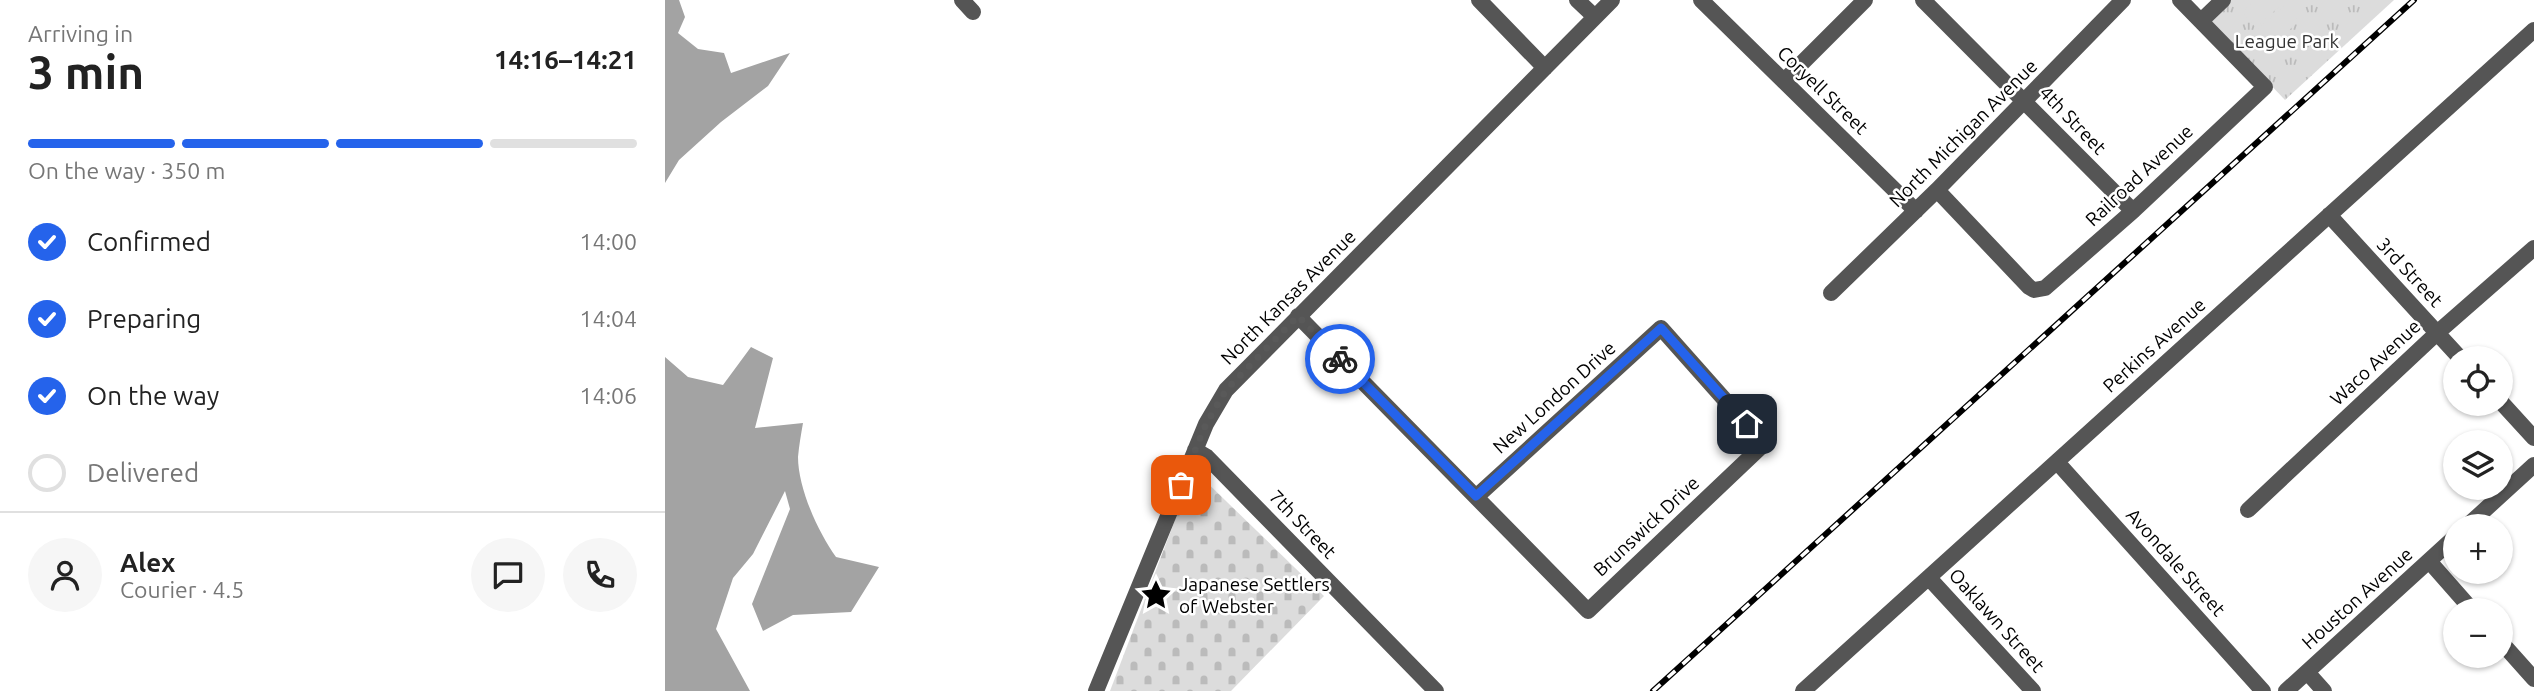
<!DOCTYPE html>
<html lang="en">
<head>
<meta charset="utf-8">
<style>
  body { margin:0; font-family:Ubuntu,sans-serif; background:#f6f6f6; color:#222; height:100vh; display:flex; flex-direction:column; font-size:26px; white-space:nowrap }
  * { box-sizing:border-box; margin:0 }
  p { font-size:23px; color:#767676 }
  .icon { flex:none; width:38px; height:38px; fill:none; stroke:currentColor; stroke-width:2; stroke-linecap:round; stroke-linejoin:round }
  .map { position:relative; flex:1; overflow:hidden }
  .panel { display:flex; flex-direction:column; background:#fff; width:665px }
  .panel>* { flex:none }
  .tools { position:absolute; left:1778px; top:346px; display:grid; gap:14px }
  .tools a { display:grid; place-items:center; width:70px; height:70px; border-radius:50%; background:#fff; box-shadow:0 2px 5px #0004; font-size:35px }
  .pin { position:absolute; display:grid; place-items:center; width:60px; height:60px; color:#fff; margin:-30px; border-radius:14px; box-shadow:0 4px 10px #0006 }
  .courier { position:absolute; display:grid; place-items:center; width:70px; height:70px; margin:-35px; border:5px solid #2563eb; border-radius:50%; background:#fff; color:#222; box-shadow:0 2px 9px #0007 }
  .summary em { font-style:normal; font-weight:600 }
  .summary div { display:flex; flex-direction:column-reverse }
  .summary { display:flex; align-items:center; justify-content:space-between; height:119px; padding:0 28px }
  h1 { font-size:46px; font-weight:600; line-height:52px }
  .bar { display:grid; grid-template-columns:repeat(4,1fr); gap:10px 7px; align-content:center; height:84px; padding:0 28px }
  .bar i { height:9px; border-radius:5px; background:#e0e0e0 }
  .bar .on { background:#2563eb }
  .bar p { grid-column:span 4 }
  .line { display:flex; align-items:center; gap:18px; padding:0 28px; border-top:2px solid #e0e0e0 }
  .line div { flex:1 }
  .round { display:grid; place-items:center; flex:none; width:74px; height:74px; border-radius:37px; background:#f6f6f6 }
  ol { padding:0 28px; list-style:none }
  li { display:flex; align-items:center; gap:21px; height:77px }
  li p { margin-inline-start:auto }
  li .icon { padding:7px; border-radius:50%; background:#2563eb; color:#fff; stroke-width:4 }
  li:last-child { color:#767676 }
  li i { width:38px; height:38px; border:4px solid #e0e0e0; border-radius:50% }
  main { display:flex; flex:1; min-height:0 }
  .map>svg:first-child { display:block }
  .cemetery { fill:url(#cemetery-stones) }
  .park { fill:url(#park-tufts) }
  .pitch { fill:#dcdcdc }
  .water { fill:#a3a3a3 }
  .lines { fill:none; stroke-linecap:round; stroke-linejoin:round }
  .minor { stroke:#555; stroke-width:16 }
  .rail-casing { stroke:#000; stroke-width:6 }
  .rail { stroke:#fff; stroke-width:3.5; stroke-dasharray:10; stroke-linecap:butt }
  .done { stroke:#595959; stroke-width:7; stroke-dasharray:0 12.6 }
  .route { stroke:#2563eb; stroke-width:9 }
  .labels { text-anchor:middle; stroke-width:5; stroke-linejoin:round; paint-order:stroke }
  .park-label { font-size:19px; fill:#333; stroke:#fff }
  .street-label { font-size:19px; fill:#000; stroke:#fff }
  .poi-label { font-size:19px; fill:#000; stroke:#fff; text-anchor:start }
</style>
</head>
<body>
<main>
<section class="panel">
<div class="summary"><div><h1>3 min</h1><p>Arriving in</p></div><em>14:16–14:21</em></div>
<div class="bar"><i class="on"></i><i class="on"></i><i class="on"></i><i></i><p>On the way · 350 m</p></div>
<ol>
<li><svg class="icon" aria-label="check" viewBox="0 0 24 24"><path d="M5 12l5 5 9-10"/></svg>Confirmed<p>14:00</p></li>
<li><svg class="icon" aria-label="check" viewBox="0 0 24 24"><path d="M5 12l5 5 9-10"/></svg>Preparing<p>14:04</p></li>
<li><svg class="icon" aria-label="check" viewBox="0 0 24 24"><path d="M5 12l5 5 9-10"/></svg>On the way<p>14:06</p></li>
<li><i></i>Delivered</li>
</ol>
<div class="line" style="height:126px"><a class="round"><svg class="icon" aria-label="person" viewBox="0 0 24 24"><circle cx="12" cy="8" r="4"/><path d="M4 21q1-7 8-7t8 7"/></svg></a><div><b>Alex</b><p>Courier · 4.5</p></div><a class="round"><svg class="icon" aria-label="chat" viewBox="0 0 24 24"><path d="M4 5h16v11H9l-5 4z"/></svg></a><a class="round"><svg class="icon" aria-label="phone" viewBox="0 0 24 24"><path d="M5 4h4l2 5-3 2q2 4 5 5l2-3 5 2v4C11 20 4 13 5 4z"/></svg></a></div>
</section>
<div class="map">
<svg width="1869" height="691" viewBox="0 0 1869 691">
  <defs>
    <pattern id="cemetery-stones" width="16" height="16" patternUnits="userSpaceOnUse" patternTransform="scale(1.75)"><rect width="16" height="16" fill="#dcdcdc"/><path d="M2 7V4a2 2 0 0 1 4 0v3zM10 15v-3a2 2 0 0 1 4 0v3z" fill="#bbb"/></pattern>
    <pattern id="park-tufts" width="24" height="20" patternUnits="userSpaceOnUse" patternTransform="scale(1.75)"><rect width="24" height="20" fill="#dcdcdc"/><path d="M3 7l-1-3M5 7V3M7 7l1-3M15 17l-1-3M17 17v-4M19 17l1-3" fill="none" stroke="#bbb"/></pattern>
  </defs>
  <rect width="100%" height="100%" fill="#fff"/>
  <path class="cemetery" d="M529,470L659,596L566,691H445Z"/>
  <path class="park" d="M1566,0H1729L1620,100L1544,20Z"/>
  <path class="pitch" d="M1590,0H1615L1618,3L1591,28L1577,12Z
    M1620,5L1634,21L1607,46L1592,30Z"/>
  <path class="water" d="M0,0H14L20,17L13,33L33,49L59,53L66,73L125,53L103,86L56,122L14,160L0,183Z
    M86,347L108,358L90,428L138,423C136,434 134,446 133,457C133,488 153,532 171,557L214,567L186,612L128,615L98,631L87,604L125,509L120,491L88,554L68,578L51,629L85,691H0V357L23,377L58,385Z"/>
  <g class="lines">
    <path class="minor" d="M297,0L308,12
      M814,0L880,68
      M912,0L930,17
      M1036,0L1251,211
      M1258,0L1468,211
      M1536,21L1558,0
      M1119,81L1200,0
      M1272,190L1364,287L1369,290L1380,288L1468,211L1600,87L1515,0
      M1664,215L1796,359
      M1166,293L1272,190L1458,0
      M633,316L923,611L1099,444L996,328L811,497
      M1836,402L1869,438
      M530,450L542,457L771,691
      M1392,462L1598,691
      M1583,510L1772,333L1869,248
      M1801,527L1869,465
      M1764,561L1808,611
      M1264,578L1368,691
      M1836,642L1869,679
      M1642,672L1659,691
      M431,691L541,424L561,390L947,0
      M1138,691L1869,30
      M1621,691L1790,537"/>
    <defs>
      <path id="rail" d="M988,691L1749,0"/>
    </defs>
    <use href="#rail" class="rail-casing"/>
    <use href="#rail" class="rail"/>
  </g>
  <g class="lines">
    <path class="done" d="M516,485L541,424L561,390L633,316L675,359"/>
    <path class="route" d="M675,359L811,496L996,328L1082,424"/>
  </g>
  <defs>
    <symbol id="sight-bare" viewBox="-9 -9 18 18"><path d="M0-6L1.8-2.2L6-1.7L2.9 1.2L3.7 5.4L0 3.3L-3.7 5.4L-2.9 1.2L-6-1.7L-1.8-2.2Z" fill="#000" stroke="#fff" stroke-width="2.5" paint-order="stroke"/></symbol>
  </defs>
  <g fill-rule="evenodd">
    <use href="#sight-bare" x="469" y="573" width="44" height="44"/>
  </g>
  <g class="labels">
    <g class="park-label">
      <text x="1622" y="48">League Park</text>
    </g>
    <g class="street-label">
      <text transform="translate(1158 90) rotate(44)" y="7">Coryell Street</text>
      <text transform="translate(1408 120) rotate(46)" y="7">4th Street</text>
      <text transform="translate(1298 133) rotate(-45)" y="7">North Michigan Avenue</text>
      <text transform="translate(1474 175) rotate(-43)" y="7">Railroad Avenue</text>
      <text transform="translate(1745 272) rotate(47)" y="7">3rd Street</text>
      <text transform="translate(623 297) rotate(-45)" y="7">North Kansas Avenue</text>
      <text transform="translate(1489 345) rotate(-42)" y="7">Perkins Avenue</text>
      <text transform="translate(1710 362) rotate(-43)" y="7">Waco Avenue</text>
      <text transform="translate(889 397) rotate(-42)" y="7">New London Drive</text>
      <text transform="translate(638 524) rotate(46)" y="7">7th Street</text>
      <text transform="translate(981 526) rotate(-43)" y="7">Brunswick Drive</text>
      <text transform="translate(1511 562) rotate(48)" y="7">Avondale Street</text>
      <text transform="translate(1692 598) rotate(-42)" y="7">Houston Avenue</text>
      <text transform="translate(1332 620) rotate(48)" y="7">Oaklawn Street</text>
    </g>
    <g class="poi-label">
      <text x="514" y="591">Japanese Settlers<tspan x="514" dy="22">of Webster</tspan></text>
    </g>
  </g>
</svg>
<div class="tools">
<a><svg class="icon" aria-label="locate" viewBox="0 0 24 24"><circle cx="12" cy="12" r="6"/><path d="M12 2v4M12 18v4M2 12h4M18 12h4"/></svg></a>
<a><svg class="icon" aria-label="layers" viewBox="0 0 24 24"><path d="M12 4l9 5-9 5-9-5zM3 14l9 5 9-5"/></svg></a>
<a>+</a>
<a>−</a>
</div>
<div class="pin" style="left:516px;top:485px;background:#ea580c"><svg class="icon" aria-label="bag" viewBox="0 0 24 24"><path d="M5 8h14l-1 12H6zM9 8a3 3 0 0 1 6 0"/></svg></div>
<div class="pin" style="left:1082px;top:424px;background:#1f2937"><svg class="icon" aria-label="home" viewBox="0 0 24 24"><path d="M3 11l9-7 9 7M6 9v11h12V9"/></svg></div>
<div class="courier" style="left:675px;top:359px"><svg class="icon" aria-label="bike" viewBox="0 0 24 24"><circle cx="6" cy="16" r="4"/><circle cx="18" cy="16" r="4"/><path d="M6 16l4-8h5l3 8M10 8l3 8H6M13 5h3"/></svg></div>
</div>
</main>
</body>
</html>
